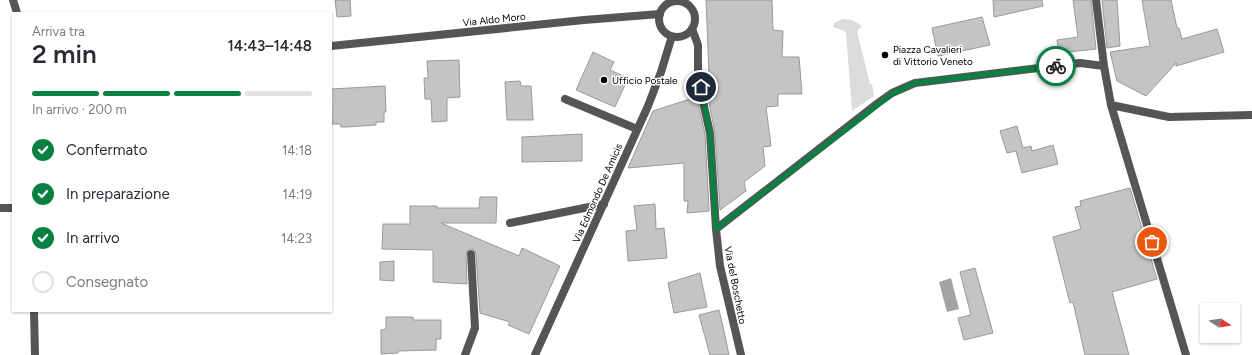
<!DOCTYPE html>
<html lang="it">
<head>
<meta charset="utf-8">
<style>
  body { margin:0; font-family:Figtree,sans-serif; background:#f7f7f7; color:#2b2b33; height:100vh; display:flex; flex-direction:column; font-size:15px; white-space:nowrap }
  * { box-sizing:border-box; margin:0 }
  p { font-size:13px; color:#7c7c81 }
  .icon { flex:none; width:22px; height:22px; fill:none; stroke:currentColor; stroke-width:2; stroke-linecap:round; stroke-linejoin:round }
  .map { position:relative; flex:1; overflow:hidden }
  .sheet { position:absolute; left:12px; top:12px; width:320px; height:300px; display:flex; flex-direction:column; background:#fff; border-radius:0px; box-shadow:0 1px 3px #0004 }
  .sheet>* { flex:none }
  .needle { width:26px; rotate:102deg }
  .tools { position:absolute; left:1200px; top:303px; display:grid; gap:8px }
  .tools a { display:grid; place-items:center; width:40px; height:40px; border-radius:0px; background:#fff; box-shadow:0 1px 3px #0004; font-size:20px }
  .pin { position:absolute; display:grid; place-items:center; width:34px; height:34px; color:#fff; margin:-17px; border:2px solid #fff; border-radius:50%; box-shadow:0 1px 4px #0007 }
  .courier { position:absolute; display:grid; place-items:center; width:40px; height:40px; margin:-20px; border:3px solid #0b8043; border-radius:50%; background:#fff; color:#222; box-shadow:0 1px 5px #0007 }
  .headline em { font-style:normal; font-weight:600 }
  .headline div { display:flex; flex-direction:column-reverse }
  .headline { display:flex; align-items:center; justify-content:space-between; height:68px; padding:0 20px }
  h1 { font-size:26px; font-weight:600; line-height:30px }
  .bar { display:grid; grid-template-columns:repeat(4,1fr); gap:6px 4px; align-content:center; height:48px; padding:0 20px }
  .bar i { height:5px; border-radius:3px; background:#e1e1e2 }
  .bar .selected { background:#0b8043 }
  .bar p { grid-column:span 4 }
  ol { padding:0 20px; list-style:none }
  li { display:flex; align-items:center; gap:12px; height:44px }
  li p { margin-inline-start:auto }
  li .icon { padding:4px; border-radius:50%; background:#0b8043; color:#fff; stroke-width:4 }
  li:last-child { color:#7c7c81 }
  li i { width:22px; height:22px; border:2px solid #e1e1e2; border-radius:50% }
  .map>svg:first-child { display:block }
  .green { fill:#dcdcdc }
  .water { fill:#a3a3a3 }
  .building { fill:#c4c4c4; stroke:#999 }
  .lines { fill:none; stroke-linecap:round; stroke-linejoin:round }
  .service { stroke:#555; stroke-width:8 }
  .minor { stroke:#555; stroke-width:8 }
  .tertiary { stroke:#555; stroke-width:8 }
  .done { stroke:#595959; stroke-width:4; stroke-dasharray:0 7.2 }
  .route { stroke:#0b8043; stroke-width:5 }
  .poi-dot { fill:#000; stroke:#fff; stroke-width:1.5 }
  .labels { text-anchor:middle; stroke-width:3; stroke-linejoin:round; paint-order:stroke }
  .street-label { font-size:10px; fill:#000; stroke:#fff }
  .poi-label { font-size:10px; fill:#000; stroke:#fff; text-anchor:start }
</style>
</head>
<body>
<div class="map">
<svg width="1252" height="355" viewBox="0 0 1252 355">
  <rect width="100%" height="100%" fill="#fff"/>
  <path class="green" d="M843,19L852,20L862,26L857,31L870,84H872L874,96L852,111L846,33L844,31L833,27L834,23Z"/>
  <path class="water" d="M951,278L959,309L947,312L939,282Z"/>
  <path class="building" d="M335,0H350L351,16L337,17Z
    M706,0H772L773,30L783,31L782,57H799L800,69L802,94H778V106L766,107L771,146L763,147L765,166L744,182L746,191L720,210L715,133L708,97L710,98Z
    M993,0H1042L1043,6L994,17Z
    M1073,0H1091L1096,49L1059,53L1057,40L1078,37Z
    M1102,0H1117L1120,46L1107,48Z
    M1142,0H1171L1177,28H1179L1182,39L1217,29L1224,52L1176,66V63L1146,96L1117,81L1110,52L1150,46Z
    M982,17L990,45L938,56L932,28Z
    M593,52L614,62L610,70L628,78L615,107L576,90Z
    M459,60L460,97L447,98V121L432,122L431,99H425L424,78H428L427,61Z
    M520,81L521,86H531L533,120H507L505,82Z
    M385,86L386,112H384V122H376V125L347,127H341L340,124H332L331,89Z
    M691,94L696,95L705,134L709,211L687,213L688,201H684V163L628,168L653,111L690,99Z
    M1017,126L1023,148L1031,146L1032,151L1053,145L1058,164L1022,173L1016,151L1007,153L1000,131Z
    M582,134V161L522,162V137Z
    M1130,188L1157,279L1112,292L1129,355H1085L1073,302L1070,303L1053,237L1081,229L1075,207L1081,206L1080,201Z
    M480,197H497L496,223H441L519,256L522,248L560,266L529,334L508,325L510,322L480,313L476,254L474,249H468L466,254L467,284L433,282V250L382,249L383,224H410V206H437V208H479Z
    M655,204L656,229L664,228L667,258L628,261L626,231L637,230L634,206Z
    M394,261V281L380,280V262Z
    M975,268L993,333L964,340L958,318L971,315L960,272Z
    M700,273L707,307L674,313L668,283Z
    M719,310L724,331L729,355H710L699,315Z
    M386,317H413L414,320H441V339H436V350L398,351V353L381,354V330L386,329Z"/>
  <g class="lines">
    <path class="service" d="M565,99L637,129"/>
    <path class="minor" d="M13,0L17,13
      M1096,0L1104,66L1111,105L1186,355
      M692,29L698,45V72L703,102L710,133L716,229L720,266L741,355
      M331,46L584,20L660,14
      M1111,105L1169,117L1252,115
      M0,208H13
      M510,223L604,204
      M716,229L878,103L892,93L915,83L1080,63L1104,66
      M34,311L35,355
      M465,355L475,328L471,254"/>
    <path class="tertiary" d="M659 19a18 18 0 1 1 36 0a18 18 0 1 1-36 0Z
      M535,355L648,106L661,72L672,36"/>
  </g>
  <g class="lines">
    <path class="done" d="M1056,66L1080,63L1104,66L1111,106L1152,242"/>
    <path class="route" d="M701,87L710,133L716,229L892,94L915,83L1056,66"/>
  </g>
  <g class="poi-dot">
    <circle cx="885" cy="55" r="4"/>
    <circle cx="604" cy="80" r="4"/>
  </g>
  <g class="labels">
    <g class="street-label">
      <text transform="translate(494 19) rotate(-6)" y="4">Via Aldo Moro</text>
      <text transform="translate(597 193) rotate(-66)" y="4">Via Edmondo De Amicis</text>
      <text transform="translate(736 285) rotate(79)" y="4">Via del Boschetto</text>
    </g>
    <g class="poi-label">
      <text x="893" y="53">Piazza Cavalieri<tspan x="893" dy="12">di Vittorio Veneto</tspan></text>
      <text x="612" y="84">Ufficio Postale</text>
    </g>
  </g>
</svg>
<div class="tools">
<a><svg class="needle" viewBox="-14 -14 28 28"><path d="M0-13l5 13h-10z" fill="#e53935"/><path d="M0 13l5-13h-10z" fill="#7c7c81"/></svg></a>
</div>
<div class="pin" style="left:1152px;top:242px;background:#ea580c"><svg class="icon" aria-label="bag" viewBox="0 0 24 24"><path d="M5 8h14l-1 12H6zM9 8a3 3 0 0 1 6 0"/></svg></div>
<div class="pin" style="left:701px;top:87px;background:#1f2937"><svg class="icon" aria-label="home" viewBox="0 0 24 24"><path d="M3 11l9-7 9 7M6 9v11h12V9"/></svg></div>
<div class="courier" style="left:1056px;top:66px"><svg class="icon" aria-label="bike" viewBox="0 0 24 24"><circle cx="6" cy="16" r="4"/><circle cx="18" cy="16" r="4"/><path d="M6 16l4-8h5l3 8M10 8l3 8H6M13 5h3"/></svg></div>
<section class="sheet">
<div class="headline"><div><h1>2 min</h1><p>Arriva tra</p></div><em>14:43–14:48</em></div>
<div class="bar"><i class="selected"></i><i class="selected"></i><i class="selected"></i><i></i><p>In arrivo · 200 m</p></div>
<ol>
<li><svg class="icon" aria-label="check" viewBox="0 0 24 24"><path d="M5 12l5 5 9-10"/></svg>Confermato<p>14:18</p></li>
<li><svg class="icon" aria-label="check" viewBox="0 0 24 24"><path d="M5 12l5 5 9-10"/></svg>In preparazione<p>14:19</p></li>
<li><svg class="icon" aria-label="check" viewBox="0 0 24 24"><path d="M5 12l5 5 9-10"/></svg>In arrivo<p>14:23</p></li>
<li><i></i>Consegnato</li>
</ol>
</section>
</div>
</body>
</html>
